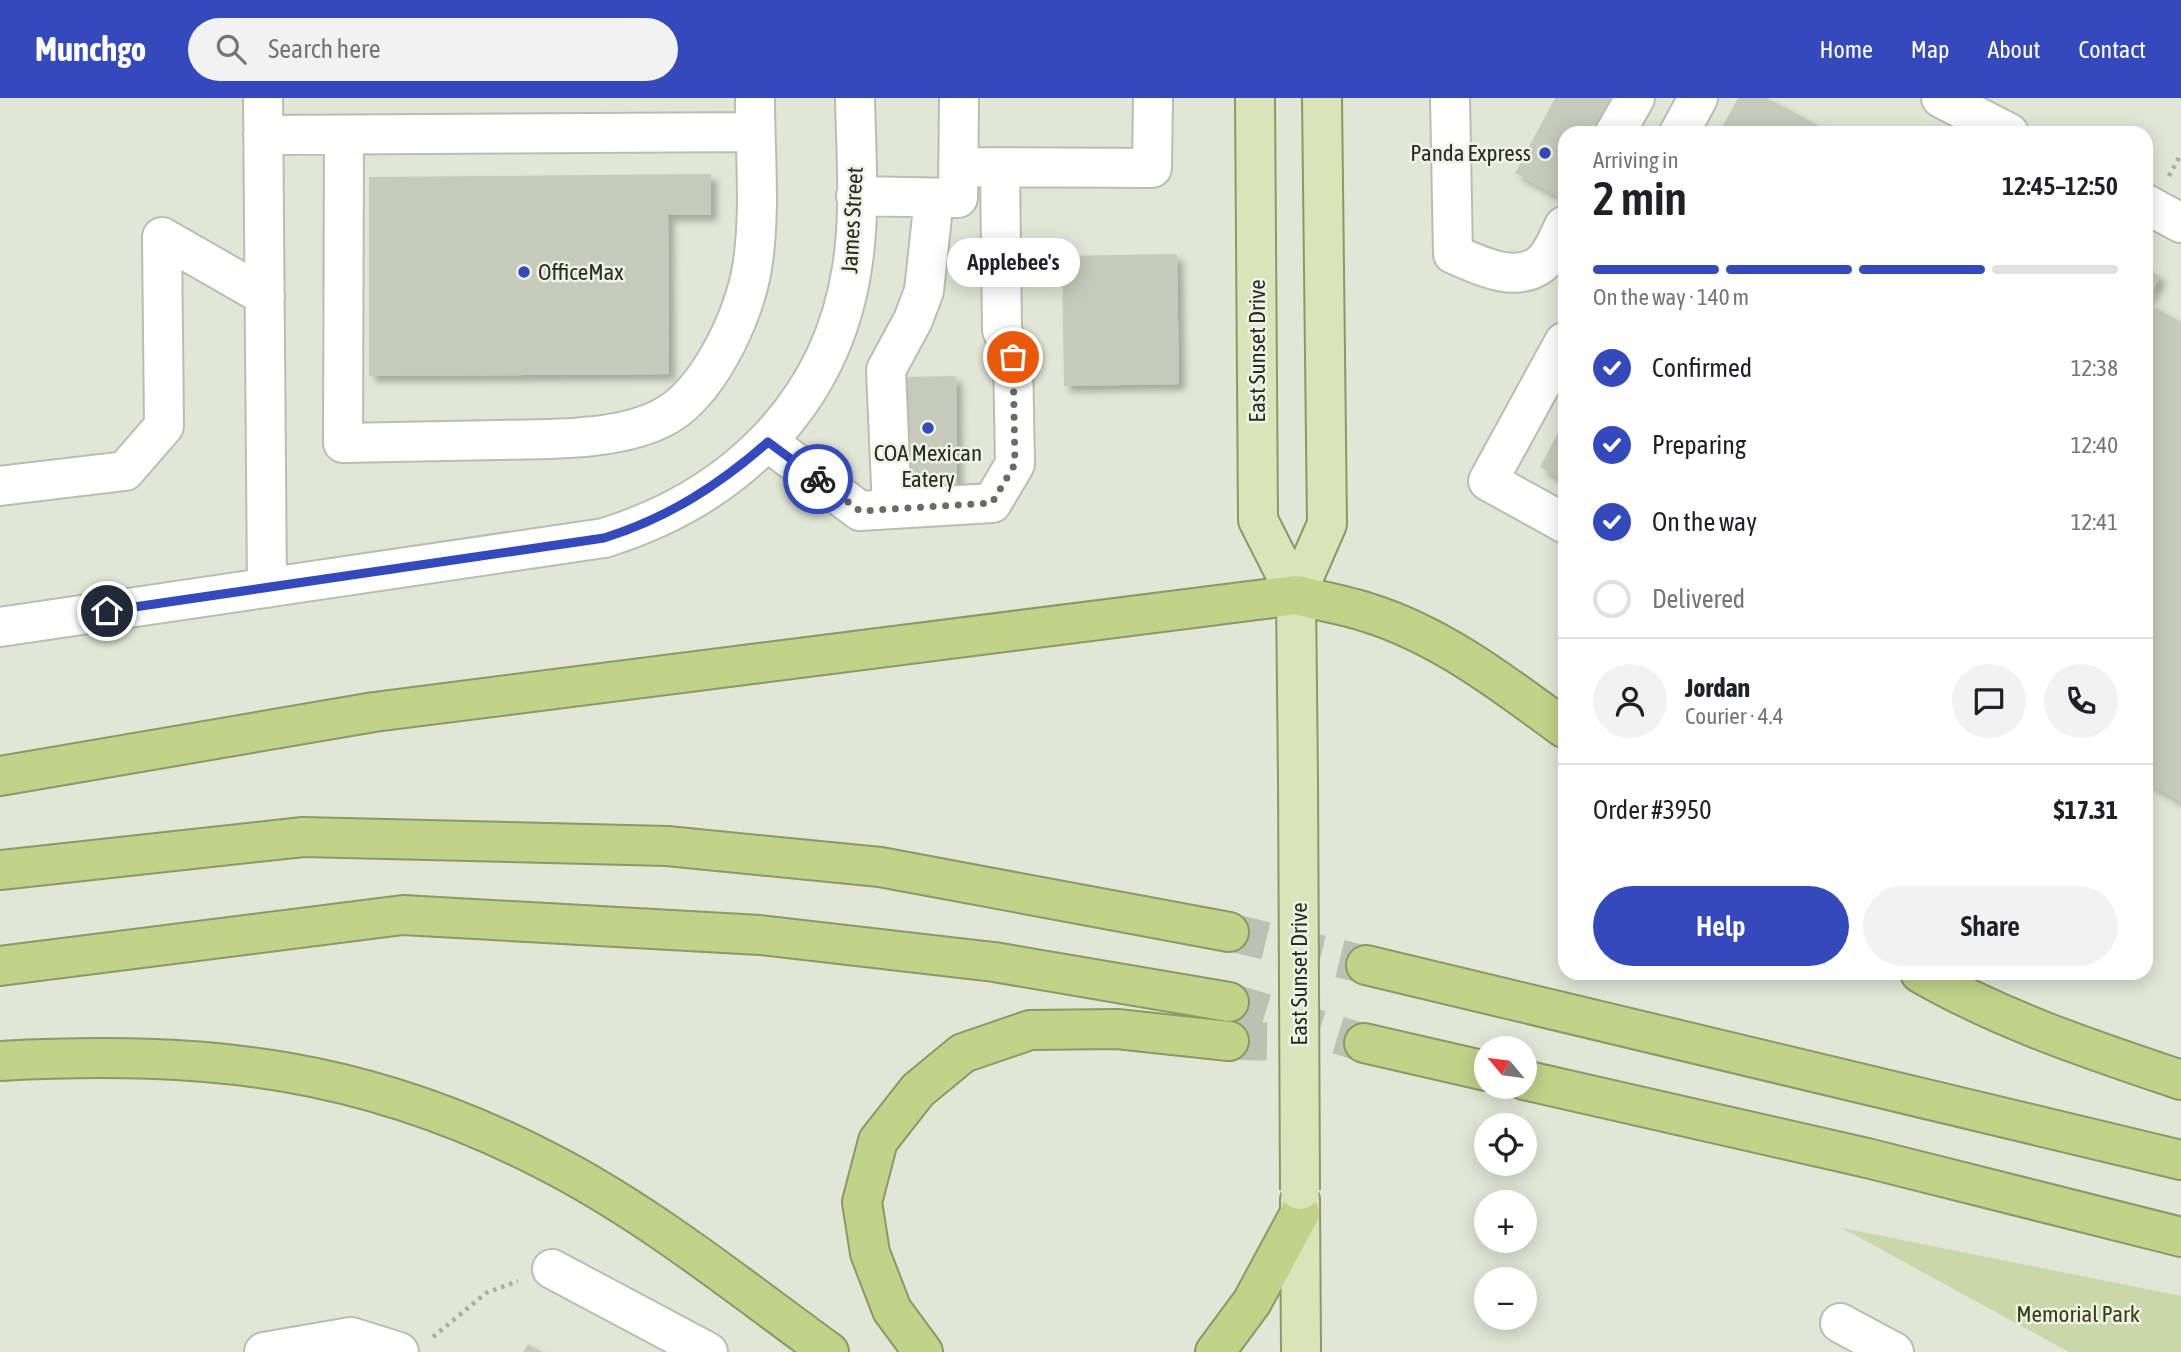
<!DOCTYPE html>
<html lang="en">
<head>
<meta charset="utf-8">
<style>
  body { margin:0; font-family:"Asap Condensed",sans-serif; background:#f2f2f2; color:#202124; height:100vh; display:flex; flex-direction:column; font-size:26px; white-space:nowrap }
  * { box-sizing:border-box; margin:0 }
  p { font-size:23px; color:#757577 }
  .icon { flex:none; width:38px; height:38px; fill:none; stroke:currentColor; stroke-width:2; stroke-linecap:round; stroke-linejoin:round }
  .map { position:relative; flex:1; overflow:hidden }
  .details { position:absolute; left:1558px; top:28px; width:595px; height:854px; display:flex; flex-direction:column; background:#fff; border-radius:21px; box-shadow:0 4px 18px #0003 }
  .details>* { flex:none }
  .needle { width:46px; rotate:299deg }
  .tools { position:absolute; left:1474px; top:938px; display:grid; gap:14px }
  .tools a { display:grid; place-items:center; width:63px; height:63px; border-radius:50%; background:#fff; box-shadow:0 4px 18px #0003; font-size:35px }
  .pin { position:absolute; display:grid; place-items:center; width:60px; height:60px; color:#fff; margin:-30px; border:4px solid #fff; border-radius:50%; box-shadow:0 2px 7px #0007 }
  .courier { position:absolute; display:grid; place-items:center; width:70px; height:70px; margin:-35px; border:5px solid #3449bb; border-radius:50%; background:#fff; color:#222; box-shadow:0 2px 9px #0007 }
  .bubble { position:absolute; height:49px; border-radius:24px; background:#fff; box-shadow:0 4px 18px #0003; font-size:23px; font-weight:600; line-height:49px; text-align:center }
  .head em { font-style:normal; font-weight:600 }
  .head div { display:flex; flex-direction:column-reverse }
  .head { display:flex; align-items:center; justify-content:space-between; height:119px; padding:0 35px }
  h1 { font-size:46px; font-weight:600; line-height:52px }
  .bar { display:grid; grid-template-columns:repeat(4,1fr); gap:10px 7px; align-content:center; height:84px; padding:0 35px }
  .bar i { height:9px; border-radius:5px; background:#e0e0e0 }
  .bar .on { background:#3449bb }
  .bar p { grid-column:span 4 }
  .line { display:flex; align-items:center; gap:18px; padding:0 35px; border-top:2px solid #e0e0e0 }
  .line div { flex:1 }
  .round { display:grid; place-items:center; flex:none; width:74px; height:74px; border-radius:37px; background:#f2f2f2 }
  ol { padding:0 35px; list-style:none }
  li { display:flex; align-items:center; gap:21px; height:77px }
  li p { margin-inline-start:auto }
  li .icon { padding:7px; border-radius:50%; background:#3449bb; color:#fff; stroke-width:4 }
  li:last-child { color:#757577 }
  li i { width:38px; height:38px; border:4px solid #e0e0e0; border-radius:50% }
  .button { display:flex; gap:14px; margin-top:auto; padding:14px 35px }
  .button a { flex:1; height:80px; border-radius:42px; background:#3449bb; color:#fff; font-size:28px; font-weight:600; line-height:80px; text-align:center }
  .button a+a { background:#f2f2f2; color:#202124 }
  header { display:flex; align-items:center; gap:42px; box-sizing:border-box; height:98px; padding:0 35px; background:#3449bb; color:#fff }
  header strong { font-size:33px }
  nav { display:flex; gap:38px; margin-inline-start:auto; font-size:24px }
  .search { width:490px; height:63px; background:#f2f2f2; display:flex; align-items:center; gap:18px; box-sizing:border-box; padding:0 24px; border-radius:38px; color:#757577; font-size:26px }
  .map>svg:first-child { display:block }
  .green { fill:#cad7a8 }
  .building { fill:#c6cabb; filter:url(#shadow) }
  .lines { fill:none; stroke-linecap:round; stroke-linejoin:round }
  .highway-tunnel { stroke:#bcc1b3; stroke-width:38; stroke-dasharray:38 19; stroke-linecap:butt }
  .minor-casing { stroke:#babeaf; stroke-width:42 }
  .major-casing { stroke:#8c9866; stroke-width:42 }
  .highway-casing { stroke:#8c9866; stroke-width:42 }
  .path { stroke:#a9ada0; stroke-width:4.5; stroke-dasharray:3.5 5; stroke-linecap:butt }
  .minor { stroke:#fff; stroke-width:38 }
  .major { stroke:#d9e5b8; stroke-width:38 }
  .highway { stroke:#c0d389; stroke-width:38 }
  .major-bridge-casing { stroke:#8c9866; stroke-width:42; stroke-linecap:butt }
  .major-bridge { stroke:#d9e5b8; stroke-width:38 }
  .done { stroke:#6a6c64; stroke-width:7; stroke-dasharray:0 12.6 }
  .route { stroke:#3449bb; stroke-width:9 }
  .poi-dot { fill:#3449bb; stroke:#eff3e4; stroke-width:2.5 }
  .labels { text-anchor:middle; stroke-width:5; stroke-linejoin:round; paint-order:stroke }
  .poi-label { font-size:23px; fill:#2a2b26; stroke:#eff3e4; text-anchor:end }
  .street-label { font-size:23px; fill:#2a2b26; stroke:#eff3e4 }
  .park-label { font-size:23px; fill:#363f12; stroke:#eff3e4 }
</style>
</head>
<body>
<header>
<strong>Munchgo</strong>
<div class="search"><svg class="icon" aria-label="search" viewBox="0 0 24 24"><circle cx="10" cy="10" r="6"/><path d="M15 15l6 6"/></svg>Search here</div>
<nav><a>Home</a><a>Map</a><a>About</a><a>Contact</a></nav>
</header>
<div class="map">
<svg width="2181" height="1254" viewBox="0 0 2181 1254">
  <defs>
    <filter id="shadow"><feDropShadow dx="6" dy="6" stdDeviation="3.5" flood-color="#0004"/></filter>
  </defs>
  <rect width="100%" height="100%" fill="#e1e6d6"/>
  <path class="green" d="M1842,1130L2181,1198V1254H2069Z"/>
  <path class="building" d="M1555,0H1610L1619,5L1603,35H1564V102L1515,75Z
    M1738,0H1767L1832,35H1719Z
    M711,76V117H668L669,276L369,278V79Z
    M1177,156L1179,286L1064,288L1062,158Z
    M2146,171L2160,178L2146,205L2181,224V704L2146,684Z
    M956,278L957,391L901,392L899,279Z
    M1564,323V383L1540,369Z
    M528,1246L542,1254H523Z"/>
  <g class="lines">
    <path class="highway-tunnel" d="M1229,834L1366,867
      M1229,904L1364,945
      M1229,943L1320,944"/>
    <defs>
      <path id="minor" d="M263,0L267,490
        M1450,0L1453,156C1479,167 1515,186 1541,166C1552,157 1558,140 1564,128
        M1941,0L2009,35
        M1615,35L1635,0
        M1679,35L1698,0
        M263,37L755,34
        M344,37L343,345C395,344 446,343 497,342C547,341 615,343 660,321C707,299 744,219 752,170C761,115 755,56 755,0
        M958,69L1152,70L1153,0
        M856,98L958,100L959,0
        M2146,106L2181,125
        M162,139L265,198
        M1564,244L1488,383L1564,425
        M768,344L860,413L992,405L1015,366L1013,259L1002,232L1000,69
        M0,388L125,373L164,328L162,139
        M892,411L886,272L913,222L924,193L934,100
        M0,529L604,440C733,400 831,307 852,170C861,114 856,56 855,0
        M552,1171L708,1254
        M1840,1225L1894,1254
        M264,1254L351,1239L399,1254"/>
      <path id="major" d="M1255,0L1258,422L1296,497
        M1298,682L1296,497L1327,426L1322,0
        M1300,1102L1301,1254"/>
      <path id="highway" d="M0,678L374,614L1296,497C1320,503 1346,507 1369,515C1442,538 1504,586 1564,630
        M0,772L303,739L667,748L880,769L1229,834
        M1366,867L2181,1062
        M0,868L403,817L760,837L994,864L1229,904
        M1920,875C2001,922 2092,952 2181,982
        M1364,945L1486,973
        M0,963C209,952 370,969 558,1069C654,1120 741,1190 829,1254
        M1524,982L1867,1060L2181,1139
        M923,1254L892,1212L870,1155L862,1104L878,1043L918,992L963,955L1030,932L1117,931L1229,943
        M1215,1254L1252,1204L1300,1115"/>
    </defs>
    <use href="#minor" class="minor-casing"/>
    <use href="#major" class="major-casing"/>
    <use href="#highway" class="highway-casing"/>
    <path class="path" d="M2169,78L2181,56
      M433,1239L486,1195L518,1183"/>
    <use href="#minor" class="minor"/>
    <use href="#major" class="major"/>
    <use href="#highway" class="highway"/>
    <defs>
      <path id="major-bridge" d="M1298,682L1300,1092"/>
    </defs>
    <use href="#major-bridge" class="major-bridge-casing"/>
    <use href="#major-bridge" class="major-bridge"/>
  </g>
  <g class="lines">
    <path class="done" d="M818,381L860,413L992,405L1015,366L1013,259"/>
    <path class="route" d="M107,513L604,440C668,420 719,387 768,344L818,381"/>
  </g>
  <g class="poi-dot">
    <circle cx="1545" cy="55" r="7"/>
    <circle cx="524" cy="174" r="7"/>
    <circle cx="928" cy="330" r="7"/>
  </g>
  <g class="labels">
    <g class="poi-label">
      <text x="1531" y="63">Panda Express</text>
      <text x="538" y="182" text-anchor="start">OfficeMax</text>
      <text x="928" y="363" text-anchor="middle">COA Mexican<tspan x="928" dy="26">Eatery</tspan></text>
    </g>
    <g class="street-label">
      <text transform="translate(852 122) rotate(-87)" y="8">James Street</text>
      <text transform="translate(1257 253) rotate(-90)" y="8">East Sunset Drive</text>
      <text transform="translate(1299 876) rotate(-90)" y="8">East Sunset Drive</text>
    </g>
    <g class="park-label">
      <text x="2078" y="1224">Memorial Park</text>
    </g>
  </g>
</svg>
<div class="tools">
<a><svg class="needle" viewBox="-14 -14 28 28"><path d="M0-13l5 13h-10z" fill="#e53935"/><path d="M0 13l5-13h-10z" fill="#757577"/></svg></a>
<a><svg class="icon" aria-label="locate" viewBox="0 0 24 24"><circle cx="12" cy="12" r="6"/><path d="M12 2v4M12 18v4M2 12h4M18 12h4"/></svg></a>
<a>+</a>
<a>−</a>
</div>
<div class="pin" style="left:1013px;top:259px;background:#ea580c"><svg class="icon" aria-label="bag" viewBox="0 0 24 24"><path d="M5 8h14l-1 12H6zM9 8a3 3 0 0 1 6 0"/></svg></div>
<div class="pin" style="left:107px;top:513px;background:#1f2937"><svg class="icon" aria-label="home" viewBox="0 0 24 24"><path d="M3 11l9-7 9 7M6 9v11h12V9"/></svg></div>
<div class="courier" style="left:818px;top:381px"><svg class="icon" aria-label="bike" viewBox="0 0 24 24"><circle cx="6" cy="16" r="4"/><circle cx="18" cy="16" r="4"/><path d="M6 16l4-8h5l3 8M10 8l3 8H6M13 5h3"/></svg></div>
<div class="bubble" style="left:947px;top:140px;width:133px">Applebee's</div>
<section class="details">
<div class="head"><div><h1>2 min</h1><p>Arriving in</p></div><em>12:45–12:50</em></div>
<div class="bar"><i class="on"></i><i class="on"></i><i class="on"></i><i></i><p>On the way · 140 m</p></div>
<ol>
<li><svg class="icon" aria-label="check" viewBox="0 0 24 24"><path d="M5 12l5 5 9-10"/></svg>Confirmed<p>12:38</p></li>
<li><svg class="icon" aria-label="check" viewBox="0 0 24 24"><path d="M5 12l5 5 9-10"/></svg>Preparing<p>12:40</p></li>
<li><svg class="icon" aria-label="check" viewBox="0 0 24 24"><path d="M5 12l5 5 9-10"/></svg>On the way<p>12:41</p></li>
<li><i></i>Delivered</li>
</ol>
<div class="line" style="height:126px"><a class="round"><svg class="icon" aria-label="person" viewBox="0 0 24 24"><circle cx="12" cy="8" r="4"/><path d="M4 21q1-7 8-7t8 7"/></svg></a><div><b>Jordan</b><p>Courier · 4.4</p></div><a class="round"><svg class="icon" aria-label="chat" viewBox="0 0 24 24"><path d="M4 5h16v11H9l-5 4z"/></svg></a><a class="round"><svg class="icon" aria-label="phone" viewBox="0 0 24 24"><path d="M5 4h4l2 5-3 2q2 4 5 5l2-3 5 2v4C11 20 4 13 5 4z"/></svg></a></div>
<div class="line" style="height:91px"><div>Order #3950</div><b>$17.31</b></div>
<div class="button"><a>Help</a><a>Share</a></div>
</section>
</div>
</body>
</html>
